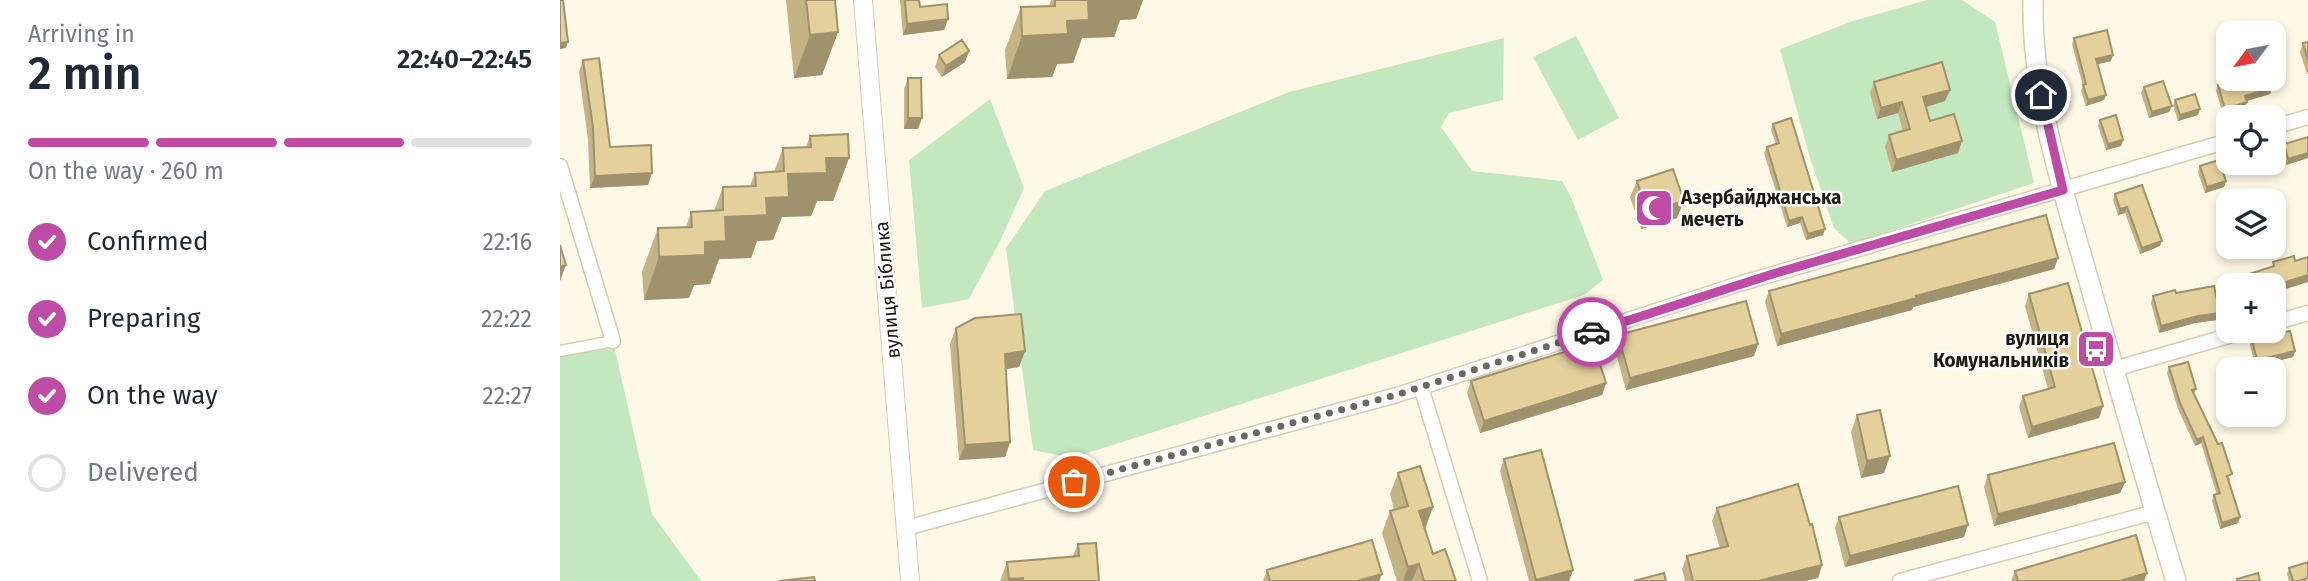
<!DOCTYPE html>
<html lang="en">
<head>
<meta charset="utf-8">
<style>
  body { margin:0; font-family:"Fira Sans",sans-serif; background:#f2f2f3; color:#1f2937; height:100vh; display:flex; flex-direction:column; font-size:26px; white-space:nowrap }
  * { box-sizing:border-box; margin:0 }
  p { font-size:23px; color:#747a83 }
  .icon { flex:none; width:38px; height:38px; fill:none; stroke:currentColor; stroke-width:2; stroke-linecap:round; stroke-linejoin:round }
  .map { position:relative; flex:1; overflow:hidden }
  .drawer { display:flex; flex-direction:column; background:#fff; width:560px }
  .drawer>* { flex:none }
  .needle { width:46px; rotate:238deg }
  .buttons { position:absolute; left:1656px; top:21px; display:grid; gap:14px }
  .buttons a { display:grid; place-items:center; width:70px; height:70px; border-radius:14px; background:#fff; box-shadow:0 4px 10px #0003; font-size:35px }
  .pin { position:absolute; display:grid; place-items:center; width:60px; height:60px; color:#fff; margin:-30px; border:4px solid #fff; border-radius:50%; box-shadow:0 2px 7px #0007 }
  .courier { position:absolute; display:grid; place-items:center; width:70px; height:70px; margin:-35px; border:5px solid #be4ba6; border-radius:50%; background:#fff; color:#222; box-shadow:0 2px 9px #0007 }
  .headline em { font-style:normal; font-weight:600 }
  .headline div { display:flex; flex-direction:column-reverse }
  .headline { display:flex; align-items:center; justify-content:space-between; height:119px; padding:0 28px }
  h1 { font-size:46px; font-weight:600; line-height:52px }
  .bar { display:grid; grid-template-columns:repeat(4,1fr); gap:10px 7px; align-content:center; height:84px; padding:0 28px }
  .bar i { height:9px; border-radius:5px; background:#e0e1e3 }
  .bar .current { background:#be4ba6 }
  .bar p { grid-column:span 4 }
  ol { padding:0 28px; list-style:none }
  li { display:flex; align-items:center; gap:21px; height:77px }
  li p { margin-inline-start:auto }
  li .icon { padding:7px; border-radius:50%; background:#be4ba6; color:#fff; stroke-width:4 }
  li:last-child { color:#747a83 }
  li i { width:38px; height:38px; border:4px solid #e0e1e3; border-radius:50% }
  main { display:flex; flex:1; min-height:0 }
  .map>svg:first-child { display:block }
  .green { fill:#c3e8bf }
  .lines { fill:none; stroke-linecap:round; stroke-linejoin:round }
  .pedestrian-casing { stroke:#d7cdb2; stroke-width:13 }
  .minor-casing { stroke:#d7cdb2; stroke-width:17 }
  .tertiary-casing { stroke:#d7cdb2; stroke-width:20 }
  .secondary-casing { stroke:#d7cdb2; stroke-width:22 }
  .pedestrian { stroke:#fff; stroke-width:10 }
  .minor { stroke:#fff; stroke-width:14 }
  .tertiary { stroke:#fff; stroke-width:18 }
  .secondary { stroke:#fff; stroke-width:19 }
  .wall { fill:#c3b385 }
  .shaded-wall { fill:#9f926c }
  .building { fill:#e3d09b; stroke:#9f926c; stroke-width:2 }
  .done { stroke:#6c685b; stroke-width:7; stroke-dasharray:0 12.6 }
  .route { stroke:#be4ba6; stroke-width:9 }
  .labels { text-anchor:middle; stroke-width:5; stroke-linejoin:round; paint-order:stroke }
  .poi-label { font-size:19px; font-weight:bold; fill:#1d1a0f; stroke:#fff; text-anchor:start }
  .street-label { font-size:19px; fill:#1d1a0f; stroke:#fff }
</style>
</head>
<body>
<main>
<section class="drawer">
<div class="headline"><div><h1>2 min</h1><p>Arriving in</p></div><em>22:40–22:45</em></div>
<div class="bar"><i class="current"></i><i class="current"></i><i class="current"></i><i></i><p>On the way · 260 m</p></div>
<ol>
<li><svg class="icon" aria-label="check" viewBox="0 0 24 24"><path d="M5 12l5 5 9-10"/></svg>Confirmed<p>22:16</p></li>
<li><svg class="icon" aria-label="check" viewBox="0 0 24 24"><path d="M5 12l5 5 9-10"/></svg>Preparing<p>22:22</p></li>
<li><svg class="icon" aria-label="check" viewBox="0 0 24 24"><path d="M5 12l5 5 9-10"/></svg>On the way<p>22:27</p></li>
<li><i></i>Delivered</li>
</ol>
</section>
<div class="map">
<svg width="1748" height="581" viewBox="0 0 1748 581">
  <rect width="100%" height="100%" fill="#fef8e7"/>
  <path class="green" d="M1367,0H1402L1435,22L1474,183L1291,244L1274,228L1250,158L1220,49L1293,21Z
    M1016,36L1059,118L1018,140L973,57Z
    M944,38L943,100L889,113L881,127L912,171L1002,181L1011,197L1043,280L1024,295L512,458L473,450L446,248L485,191L729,92Z
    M430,99L464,188L440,241L409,299L362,308L349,160Z
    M53,341L92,514L141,581H0V355Z"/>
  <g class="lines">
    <defs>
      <path id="pedestrian" d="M0,351L53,341"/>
      <path id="minor" d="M1713,127L1748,117
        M0,166L53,341
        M1713,323L1748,313
        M1554,369L1686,331
        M861,387L920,581
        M346,528L837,395L1179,284L1668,141
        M1340,581L1595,512"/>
      <path id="tertiary" d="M303,0L350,581"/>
      <path id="secondary" d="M1473,0C1471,97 1504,193 1530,285C1558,384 1586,483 1616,581"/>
    </defs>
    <use href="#pedestrian" class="pedestrian-casing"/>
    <use href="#minor" class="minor-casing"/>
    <use href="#tertiary" class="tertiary-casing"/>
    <use href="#secondary" class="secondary-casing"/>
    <use href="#pedestrian" class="pedestrian"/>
    <use href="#minor" class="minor"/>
    <use href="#tertiary" class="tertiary"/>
    <use href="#secondary" class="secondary"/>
  </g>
  <path class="wall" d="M226,0H275L278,32L262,75L234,78Z
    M340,0H359L360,7L388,19L384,30L343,35Z
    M491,0H583L576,19L560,20L554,37L522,38L513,63L497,64L492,77L447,79L445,50L461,7L489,6Z
    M1514,38L1551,61L1538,64L1546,95L1544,100L1526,106L1521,91L1523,86L1512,44Z
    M1748,42V74H1747L1740,52L1743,43Z
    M409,51L405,62L382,77L375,67L379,55Z
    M23,60L50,147L88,185L30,188L28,140L19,72Z
    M348,78L358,129H344V89Z
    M1314,82L1385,101L1366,107L1370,121L1398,153L1332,172L1325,147L1329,135L1343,131L1338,113L1317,119L1310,93Z
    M1658,85L1712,88L1710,94L1687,101L1685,108L1663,114L1656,91Z
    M1584,87L1609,112L1589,118L1581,93Z
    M1615,100L1638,115L1618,121L1613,106Z
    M1540,120L1563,140L1561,146L1546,150L1538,126Z
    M1213,124L1263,235L1246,240L1240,223L1227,227L1204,153L1207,147L1216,144L1211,130Z
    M250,136L289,158L273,201H257L251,216L222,217L213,240L197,241L191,258L159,259L150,284L134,285L129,298L84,300L82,272L98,228L126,227L131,212L154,211L163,187L190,186L195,173L214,172L223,148L246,147Z
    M1748,137V158L1726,165L1722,150L1724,144Z
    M1689,163H1713L1712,165L1691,172Z
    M1640,166L1666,181L1664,187L1645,193L1638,172Z
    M1077,181L1117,218L1081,229L1070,197Z
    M1555,194L1600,246L1580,254L1565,213L1558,215L1553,200Z
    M1498,258L1494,269L1353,307L1352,310L1217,346L1205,302L1209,291Z
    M1616,293L1657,320L1635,323L1599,333L1591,303L1593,296Z
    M1469,294L1543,406L1539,418L1468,438L1459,407L1463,396L1488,389L1465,306Z
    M396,328L465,351L459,367L446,369L450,442L445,457L399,460L390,344Z
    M1058,335L1198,344L1194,356L1066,390L1054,346Z
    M1692,340L1735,351L1733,357L1695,366L1690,345Z
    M1609,367L1636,389L1634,394L1670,480L1669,481L1680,517L1678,523L1660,529L1652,501L1654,495H1657L1641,443L1635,446L1618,409L1607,373Z
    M911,381L1046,383L1042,395L920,433L907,393Z
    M1297,415L1324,473L1301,478L1291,432Z
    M944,459L1013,570L1009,581H969L940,471Z
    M838,473L865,529L873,554L896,581H837L822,533L830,511L834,510L830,494Z
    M1428,475L1565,482L1560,493L1434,526L1424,487Z
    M1157,508L1262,565L1258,578L1245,581H1125L1122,569L1127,556L1160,548L1152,521Z
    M1279,517L1404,537L1285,567L1275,528Z
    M518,544L539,581H440L447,562L513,556Z
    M1729,568L1748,581H1729L1727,574Z
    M707,570L822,574L819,581H703Z
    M1455,571L1587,573L1584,581H1451Z"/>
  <path class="shaded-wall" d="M526,0H583L576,19L560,20L554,37L522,38L513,63L497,64L492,77L447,79L462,36L507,21Z
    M388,19L384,30L343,35L347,24Z
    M278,32L262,75L234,78L250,35Z
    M8,42L6,48L0,49V43Z
    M409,51L405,62L382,77L386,66Z
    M1553,55L1551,61L1534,65L1536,59Z
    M1712,88L1710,94L1683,102L1685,96Z
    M1390,90L1385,101L1359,109L1363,97Z
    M1546,95L1544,100L1526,106L1528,100Z
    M1342,102L1338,113L1317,119L1321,108Z
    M1687,102L1685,108L1663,114L1665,109Z
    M1612,106L1609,112L1589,118L1592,112Z
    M1640,109L1638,115L1618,121L1620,115Z
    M348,118H362L358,129H344Z
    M1563,140L1561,146L1546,150L1548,144Z
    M1402,141L1398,153L1332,172L1336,160Z
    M1748,153V158L1726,165L1728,159Z
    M266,158H289L273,201H257L251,216L222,217L213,240L197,241L191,258L159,259L150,284L134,285L129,298L84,300L99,257L145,242L165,217L206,198L228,174Z
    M1703,163H1713L1712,165L1691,172L1694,166Z
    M92,173L88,185L30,188L35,176Z
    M1666,181L1664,187L1645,193L1647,187Z
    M1124,201L1117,218L1081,229L1087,212Z
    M1567,207L1565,213L1558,215L1560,209Z
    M1242,217L1240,223L1227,227L1229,221Z
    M1265,229L1263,235L1246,240L1248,234Z
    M1602,241L1600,246L1580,254L1582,248Z
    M1498,258L1494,269L1353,307L1352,310L1217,346L1221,334L1356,296Z
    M6,265L0,281V267Z
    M1748,275V282L1713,293V286Z
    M1660,313L1657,320L1635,323L1599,333L1601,326L1638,316Z
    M1198,344L1194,356L1066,390L1070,378Z
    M465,351L459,367L439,370L445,354Z
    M1735,351L1733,357L1695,366L1697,360Z
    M1046,383L1042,395L920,433L924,421Z
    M1543,406L1539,418L1468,438L1472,427Z
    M1643,437L1641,443L1635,446L1637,440Z
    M450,442L445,457L399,460L405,445Z
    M1330,456L1324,473L1301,478L1307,461Z
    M1565,482L1560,493L1434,526L1438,514Z
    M873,507L865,529L859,511Z
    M1680,517L1678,523L1660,529L1662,523Z
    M1408,525L1404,537L1285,567L1290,556Z
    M859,564L852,581H843L848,567Z
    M1262,565L1258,578L1245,581H1198Z
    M1013,570L1009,581H976V580Z
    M1587,573L1584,581H1560Z
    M822,574L819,581H797Z
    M463,578L462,581H448L449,579Z"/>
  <path class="building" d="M0,0H3L8,42L0,43Z
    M246,0H275L278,32L250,35Z
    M345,0H359L360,7L387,4L388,19L347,24Z
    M495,0H528L529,20L507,21L508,34L462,36L461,7L495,6Z
    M1547,30L1553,55L1536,59L1546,95L1528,100L1523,85L1526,84L1514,38Z
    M402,40L409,51L386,66L379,55Z
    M1748,42V60L1743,43Z
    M39,58L50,147L91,145L92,173L35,176L33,127L23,60Z
    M1382,62L1390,90L1363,97L1370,121L1394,114L1402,141L1336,160L1329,135L1350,129L1342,102L1321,108L1314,82Z
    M348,78H361L362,118H348Z
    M1678,79H1709L1712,88L1685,96L1687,102L1665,109L1658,85Z
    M1603,81L1612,106L1592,112L1584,87Z
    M1635,94L1640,109L1620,115L1615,100Z
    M1556,115L1563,140L1548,144L1540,120Z
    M1231,118L1265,229L1248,234L1242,217L1229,221L1207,147L1219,143L1213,124Z
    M288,134L289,158H266L267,173L228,174L229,197L206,198L207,215L165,217L166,241L145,242V255L99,257L98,228L132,227L131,212L163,210V187L196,186L195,173L224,171L223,148L251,147L250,136Z
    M1748,137V153L1728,159L1724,144Z
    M1659,160L1666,181L1647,187L1640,166Z
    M1693,163H1703L1694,166Z
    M1113,169L1124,201L1087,212L1077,181Z
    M1582,185L1602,241L1582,248L1567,207L1560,209L1555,194Z
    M1486,215L1498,258L1356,296L1357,298L1221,334L1209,291Z
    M0,245L6,265L0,267Z
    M1734,256L1735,261L1748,257V275L1713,286V285H1676L1674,279L1714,266L1713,262Z
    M1508,283L1543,406L1472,427L1463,396L1495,387L1469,294Z
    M1654,286L1660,313L1638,316L1601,326L1593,296L1615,290L1616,293Z
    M1186,301L1198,344L1070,378L1058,335Z
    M461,314L465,351L445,354L450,442L405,445L396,328L415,318Z
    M1730,331L1735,351L1697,360L1692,340Z
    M1033,343L1046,383L924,421L911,381Z
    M1628,362L1636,389L1632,390L1658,444L1662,443L1672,474L1667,476L1680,517L1662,523L1654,495L1660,493L1643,437L1637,440L1620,403L1609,367Z
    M1320,410L1330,456L1307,461L1297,415Z
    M1554,443L1565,482L1438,514L1428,475Z
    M981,450L1013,570L976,580L944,459Z
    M860,466L873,507L859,511L873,554L885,549L896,581H864L859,564L848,567L830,511L848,506L838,473Z
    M1238,484L1250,525L1252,524L1262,565L1198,581H1133L1127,556L1168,546L1157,508Z
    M1398,486L1408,525L1290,556L1279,517Z
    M1576,535L1587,573L1560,581H1458L1455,571Z
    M812,540L822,574L797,581H710L707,570Z
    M536,543L539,581H463V578L449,579L447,562L519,556L518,544Z
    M1748,562V578L1739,581H1733L1729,568Z
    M1104,573L1106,581H1074Z
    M1698,573L1700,581H1677V579Z
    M254,577L255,581H219Z"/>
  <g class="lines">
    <path class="done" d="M514,482L836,395L1032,332"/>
    <path class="route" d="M1032,332L1216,273L1503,190L1481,95"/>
  </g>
  <defs>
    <symbol id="mosque-square" viewBox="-11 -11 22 22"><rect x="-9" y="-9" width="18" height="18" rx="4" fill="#be4ba6" stroke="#fff"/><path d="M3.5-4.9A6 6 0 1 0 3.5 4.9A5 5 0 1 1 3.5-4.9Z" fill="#fff"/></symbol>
    <symbol id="bus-square" viewBox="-11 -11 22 22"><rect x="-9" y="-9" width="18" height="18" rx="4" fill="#be4ba6" stroke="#fff"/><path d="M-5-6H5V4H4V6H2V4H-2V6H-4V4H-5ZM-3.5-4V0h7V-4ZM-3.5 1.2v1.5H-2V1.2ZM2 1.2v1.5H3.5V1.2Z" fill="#fff"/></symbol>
  </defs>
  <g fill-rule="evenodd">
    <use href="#mosque-square" x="1072" y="186" width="44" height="44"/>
    <use href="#bus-square" x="1514" y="327" width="44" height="44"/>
  </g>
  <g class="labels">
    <g class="poi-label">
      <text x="1121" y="204">Азербайджанська<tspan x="1121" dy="22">мечеть</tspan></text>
      <text x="1509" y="345" text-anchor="end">вулиця<tspan x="1509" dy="22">Комунальників</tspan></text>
    </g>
    <g class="street-label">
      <text transform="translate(327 290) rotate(-95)" y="7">вулиця Біблика</text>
    </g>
  </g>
</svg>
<div class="buttons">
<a><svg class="needle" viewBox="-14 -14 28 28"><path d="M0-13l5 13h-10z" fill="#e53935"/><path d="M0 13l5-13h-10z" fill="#747a83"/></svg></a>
<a><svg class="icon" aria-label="locate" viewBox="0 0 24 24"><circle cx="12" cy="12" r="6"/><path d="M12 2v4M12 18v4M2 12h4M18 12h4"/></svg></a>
<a><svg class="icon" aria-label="layers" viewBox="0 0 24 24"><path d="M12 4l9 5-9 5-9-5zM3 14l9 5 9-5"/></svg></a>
<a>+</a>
<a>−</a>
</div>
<div class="pin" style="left:514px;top:482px;background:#ea580c"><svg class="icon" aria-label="bag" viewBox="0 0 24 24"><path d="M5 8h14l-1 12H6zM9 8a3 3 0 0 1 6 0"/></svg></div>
<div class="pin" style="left:1481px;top:95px;background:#1f2937"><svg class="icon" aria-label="home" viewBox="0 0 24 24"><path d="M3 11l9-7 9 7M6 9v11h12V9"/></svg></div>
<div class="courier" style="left:1032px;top:332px"><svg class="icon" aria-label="car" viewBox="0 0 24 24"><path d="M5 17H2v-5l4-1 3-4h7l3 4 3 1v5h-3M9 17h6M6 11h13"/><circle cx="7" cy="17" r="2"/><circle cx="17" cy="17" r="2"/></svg></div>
</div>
</main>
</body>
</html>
